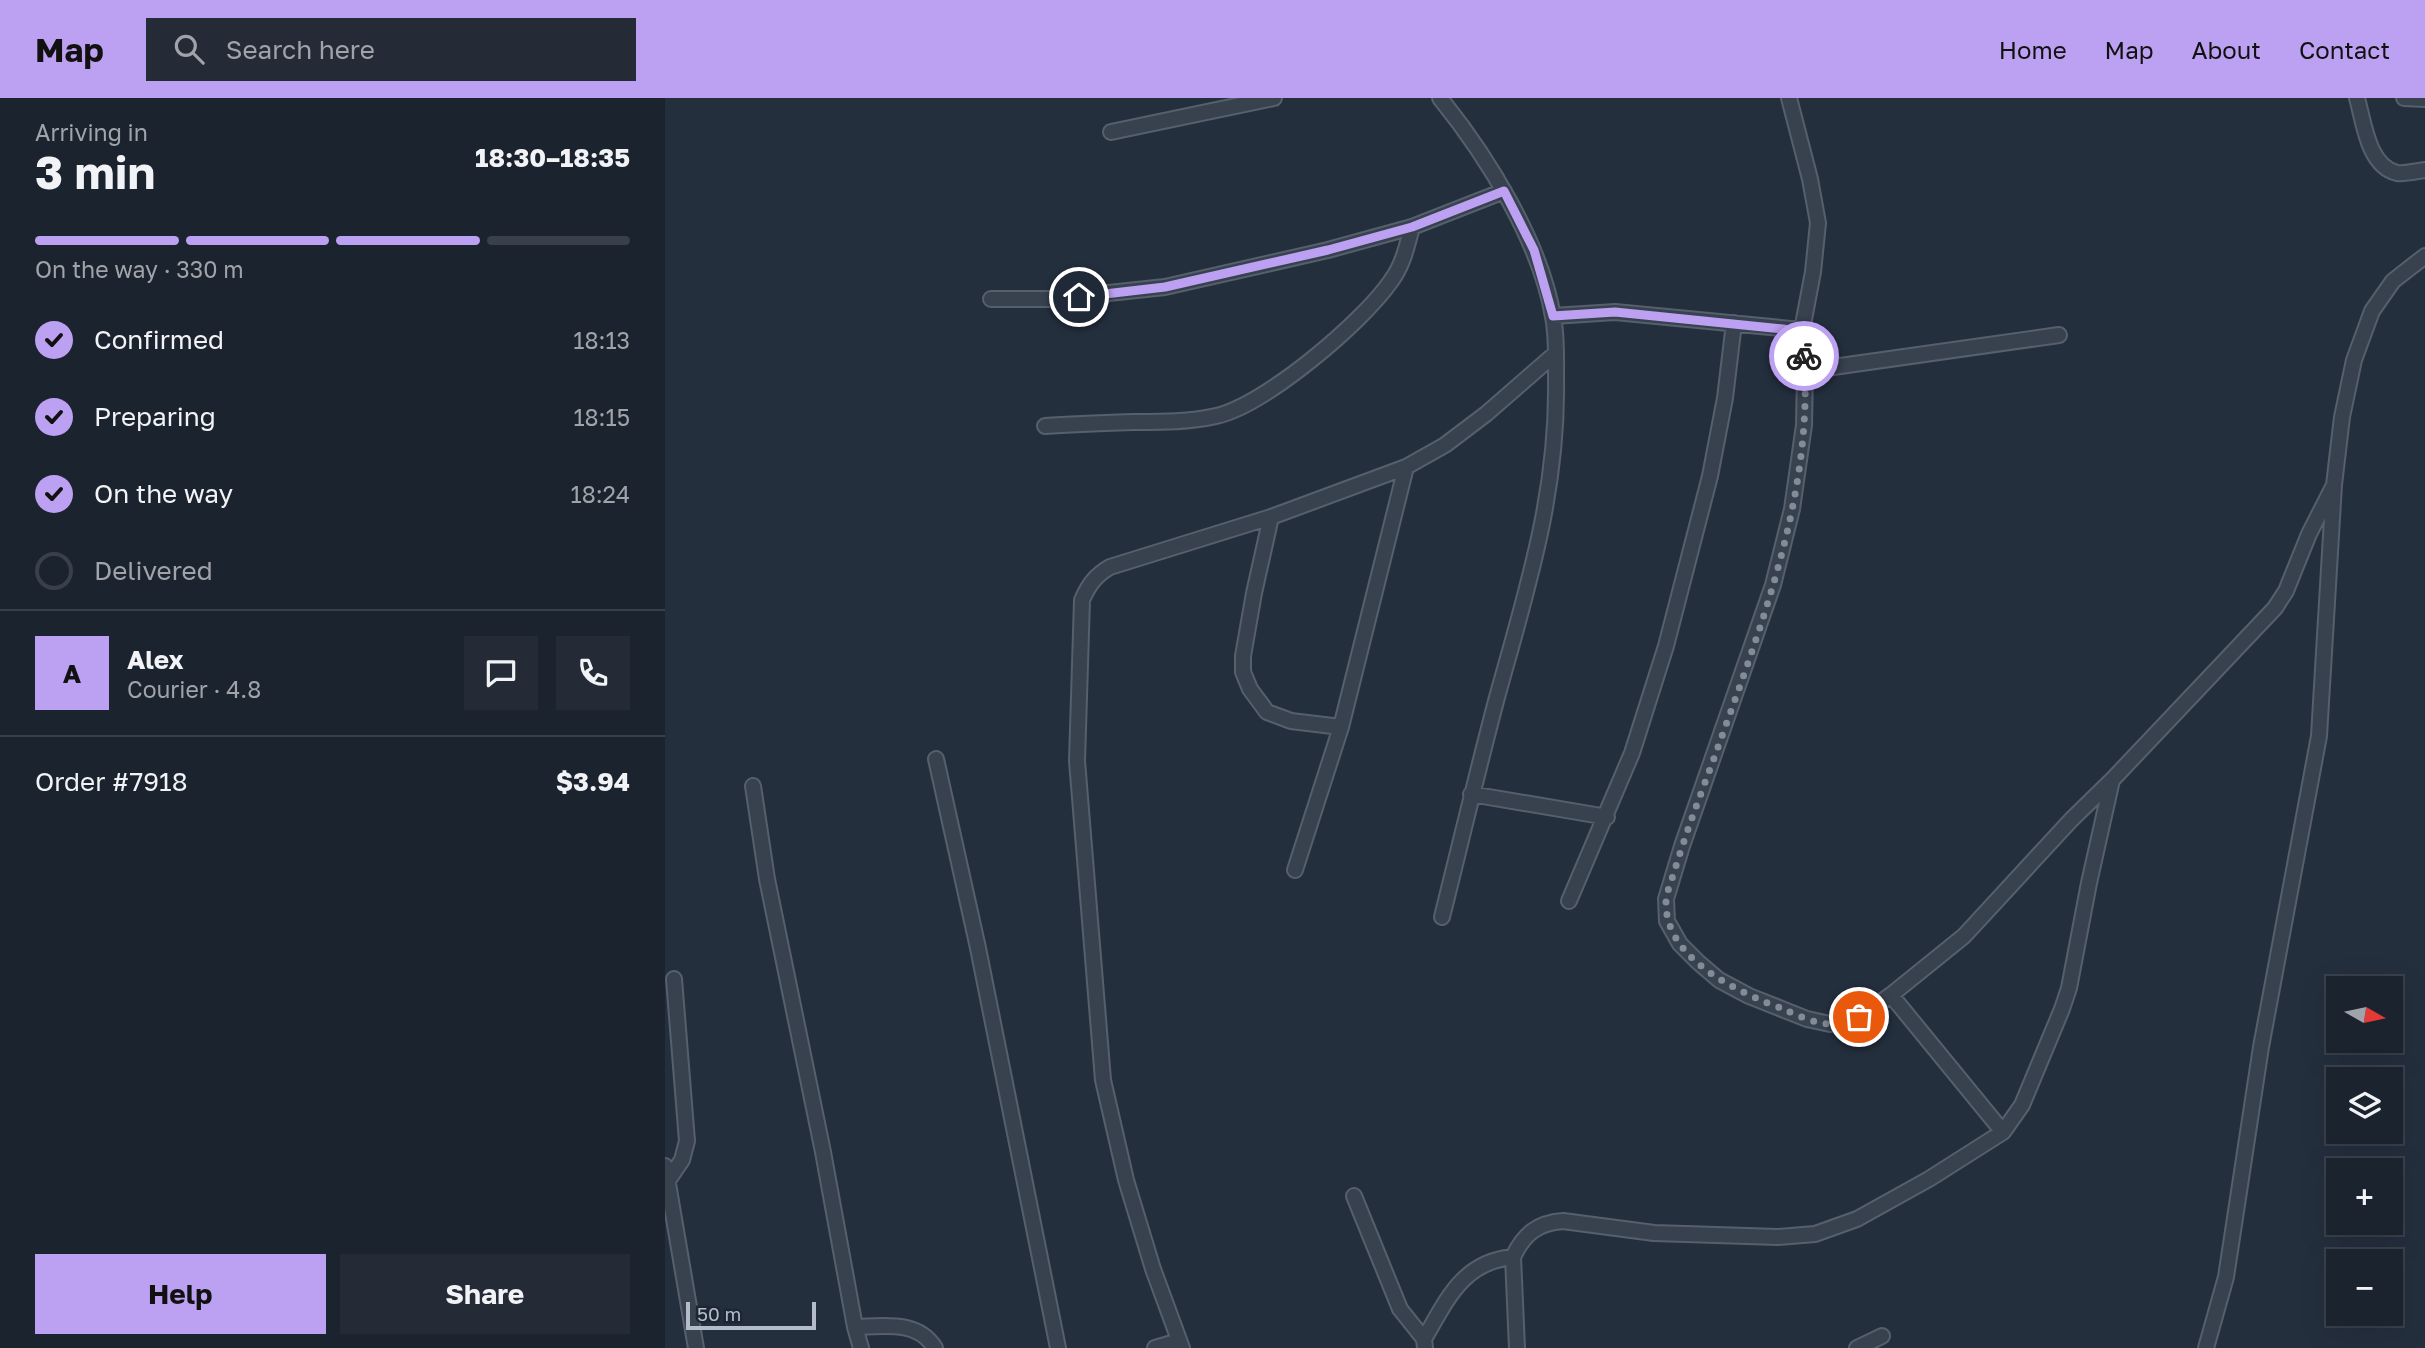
<!DOCTYPE html>
<html lang="en">
<head>
<meta charset="utf-8">
<style>
  body { margin:0; font-family:"Golos Text",sans-serif; background:#242b36; color:#f1f3f6; height:100vh; display:flex; flex-direction:column; font-size:26px; white-space:nowrap }
  * { box-sizing:border-box; margin:0 }
  p { font-size:23px; color:#a0a4aa }
  .icon { flex:none; width:38px; height:38px; fill:none; stroke:currentColor; stroke-width:2; stroke-linecap:round; stroke-linejoin:round }
  .map { position:relative; flex:1; overflow:hidden }
  .panel { display:flex; flex-direction:column; background:#1b232e; width:665px }
  .panel>* { flex:none }
  .needle { width:46px; rotate:99deg }
  .buttons { position:absolute; left:1661px; top:878px; display:grid; gap:14px }
  .buttons a { display:grid; place-items:center; width:77px; height:77px; border-radius:0px; background:#1b232e; box-shadow:0 7px 28px #0002,0 0 0 2px #39404a; font-size:35px }
  .scale { position:absolute; left:21px; bottom:18px; width:130px; box-sizing:border-box; padding-left:7px; border:4px solid #b4bcc9; border-top:0; font-size:19px; line-height:24px; white-space:nowrap; color:#b4bcc9; -webkit-text-stroke:5px #1d2633; paint-order:stroke }
  .pin { position:absolute; display:grid; place-items:center; width:60px; height:60px; color:#fff; margin:-30px; border:4px solid #fff; border-radius:50%; box-shadow:0 2px 7px #0007 }
  .courier { position:absolute; display:grid; place-items:center; width:70px; height:70px; margin:-35px; border:5px solid #bca0f2; border-radius:50%; background:#fff; color:#222; box-shadow:0 2px 9px #0007 }
  .head em { font-style:normal; font-weight:700 }
  .head div { display:flex; flex-direction:column-reverse }
  .head { display:flex; align-items:center; justify-content:space-between; height:119px; padding:0 35px }
  h1 { font-size:46px; font-weight:700; line-height:52px }
  .bar { display:grid; grid-template-columns:repeat(4,1fr); gap:10px 7px; align-content:center; height:84px; padding:0 35px }
  .bar i { height:9px; border-radius:5px; background:#39404a }
  .bar .on { background:#bca0f2 }
  .bar p { grid-column:span 4 }
  .line { display:flex; align-items:center; gap:18px; padding:0 35px; border-top:2px solid #39404a }
  .line div { flex:1 }
  .round { display:grid; place-items:center; flex:none; width:74px; height:74px; border-radius:0px; background:#242b36 }
  ol { padding:0 35px; list-style:none }
  li { display:flex; align-items:center; gap:21px; height:77px }
  li p { margin-inline-start:auto }
  li .icon { padding:7px; border-radius:50%; background:#bca0f2; color:#111; stroke-width:4 }
  li:last-child { color:#a0a4aa }
  li i { width:38px; height:38px; border:4px solid #39404a; border-radius:50% }
  .primary-button { display:flex; gap:14px; margin-top:auto; padding:14px 35px }
  .primary-button a { flex:1; height:80px; border-radius:0px; background:#bca0f2; color:#111; font-size:28px; font-weight:700; line-height:80px; text-align:center }
  .primary-button a+a { background:#242b36; color:#f1f3f6 }
  header { display:flex; align-items:center; gap:42px; box-sizing:border-box; height:98px; padding:0 35px; background:#bca0f2; color:#111 }
  header strong { font-size:33px }
  nav { display:flex; gap:38px; margin-inline-start:auto; font-size:24px }
  .search { width:490px; height:63px; background:#242b36; display:flex; align-items:center; gap:18px; box-sizing:border-box; padding:0 24px; border-radius:0px; color:#a0a4aa; font-size:26px }
  main { display:flex; flex:1; min-height:0 }
  .map>svg:first-child { display:block }
  .lines { fill:none; stroke-linecap:round; stroke-linejoin:round }
  .minor-casing { stroke:#565f6c; stroke-width:18 }
  .minor { stroke:#38414e; stroke-width:14 }
  .done { stroke:#828b98; stroke-width:7; stroke-dasharray:0 12.6 }
  .route { stroke:#bca0f2; stroke-width:9 }
</style>
</head>
<body>
<header>
<strong>Map</strong>
<div class="search"><svg class="icon" aria-label="search" viewBox="0 0 24 24"><circle cx="10" cy="10" r="6"/><path d="M15 15l6 6"/></svg>Search here</div>
<nav><a>Home</a><a>Map</a><a>About</a><a>Contact</a></nav>
</header>
<main>
<section class="panel">
<div class="head"><div><h1>3 min</h1><p>Arriving in</p></div><em>18:30–18:35</em></div>
<div class="bar"><i class="on"></i><i class="on"></i><i class="on"></i><i></i><p>On the way · 330 m</p></div>
<ol>
<li><svg class="icon" aria-label="check" viewBox="0 0 24 24"><path d="M5 12l5 5 9-10"/></svg>Confirmed<p>18:13</p></li>
<li><svg class="icon" aria-label="check" viewBox="0 0 24 24"><path d="M5 12l5 5 9-10"/></svg>Preparing<p>18:15</p></li>
<li><svg class="icon" aria-label="check" viewBox="0 0 24 24"><path d="M5 12l5 5 9-10"/></svg>On the way<p>18:24</p></li>
<li><i></i>Delivered</li>
</ol>
<div class="line" style="height:126px"><b class="round" style="background:#bca0f2;color:#111">A</b><div><b>Alex</b><p>Courier · 4.8</p></div><a class="round"><svg class="icon" aria-label="chat" viewBox="0 0 24 24"><path d="M4 5h16v11H9l-5 4z"/></svg></a><a class="round"><svg class="icon" aria-label="phone" viewBox="0 0 24 24"><path d="M5 4h4l2 5-3 2q2 4 5 5l2-3 5 2v4C11 20 4 13 5 4z"/></svg></a></div>
<div class="line" style="height:91px"><div>Order #7918</div><b>$3.94</b></div>
<div class="primary-button"><a>Help</a><a>Share</a></div>
</section>
<div class="map">
<svg width="1760" height="1250" viewBox="0 0 1760 1250">
  <rect width="100%" height="100%" fill="#242f3e"/>
  <g class="lines">
    <defs>
      <path id="minor" d="M775,0C822,58 876,145 888,219C892,239 891,262 891,282C893,397 861,494 831,603C812,675 795,747 777,819
        M1124,0L1145,81L1153,125L1148,174L1137,232L1140,273L1139,327L1127,411L1108,487L1017,748L1001,801L1002,823L1015,846L1033,864L1054,882L1084,898L1142,921L1165,926L1194,919L1226,897L1299,838L1406,722L1448,681L1610,510L1621,493L1644,436L1669,387
        M1692,0C1699,25 1703,68 1732,75C1741,76 1752,73 1760,72
        M1739,0L1760,1
        M446,34L609,0
        M326,201H387L500,189L663,152L747,129L839,93
        M888,218L950,214L1137,232
        M1140,273L1394,237
        M380,328C410,326 441,325 471,324C498,324 524,324 551,318C600,307 697,225 726,183C738,167 742,148 747,129
        M606,419L589,495L578,558V574L585,591L602,614L626,623L676,629
        M271,661L313,850L393,1250
        M88,688L102,781L158,1054L190,1229L196,1250
        M806,696L942,719
        M630,772L676,629L741,369
        M904,803L967,655L1001,548L1045,378L1060,300L1069,225
        M1226,897L1338,1034
        M0,1068L31,1250
        M2,1084L17,1062L22,1043L9,881
        M689,1098L735,1211L759,1241
        M848,1159C859,1136 872,1125 898,1123L989,1135L1113,1139L1150,1136L1192,1121L1264,1081L1338,1034L1357,1007L1397,911L1404,890L1424,785L1447,682
        M190,1229C219,1228 253,1222 270,1250
        M490,1250L514,1243
        M517,1250L488,1171L461,1082L438,982L412,663L417,502C424,486 431,477 445,469L606,419L741,369L780,347L821,316L891,255
        M760,1250L759,1241C782,1202 797,1164 848,1159L852,1250
        M1192,1250L1217,1238
        M1541,1250L1561,1179L1596,949L1654,638L1669,387L1677,319L1689,262L1707,213L1728,183L1760,158"/>
    </defs>
    <use href="#minor" class="minor-casing"/>
    <use href="#minor" class="minor"/>
  </g>
  <g class="lines">
    <path class="done" d="M1139,258C1149,397 1094,534 1048,663C1035,698 1022,732 1011,768C1008,779 1002,792 1001,803C999,861 1073,894 1118,911C1132,917 1148,925 1163,926C1172,927 1185,921 1194,919"/>
    <path class="route" d="M414,199L500,189L663,152L747,129L839,93L869,152L888,218L950,214L1138,233L1139,258"/>
  </g>
</svg>
<div class="buttons">
<a><svg class="needle" viewBox="-14 -14 28 28"><path d="M0-13l5 13h-10z" fill="#e53935"/><path d="M0 13l5-13h-10z" fill="#a0a4aa"/></svg></a>
<a><svg class="icon" aria-label="layers" viewBox="0 0 24 24"><path d="M12 4l9 5-9 5-9-5zM3 14l9 5 9-5"/></svg></a>
<a>+</a>
<a>−</a>
</div>
<div class="scale">50 m</div>
<div class="pin" style="left:1194px;top:919px;background:#ea580c"><svg class="icon" aria-label="bag" viewBox="0 0 24 24"><path d="M5 8h14l-1 12H6zM9 8a3 3 0 0 1 6 0"/></svg></div>
<div class="pin" style="left:414px;top:199px;background:#1f2937"><svg class="icon" aria-label="home" viewBox="0 0 24 24"><path d="M3 11l9-7 9 7M6 9v11h12V9"/></svg></div>
<div class="courier" style="left:1139px;top:258px"><svg class="icon" aria-label="bike" viewBox="0 0 24 24"><circle cx="6" cy="16" r="4"/><circle cx="18" cy="16" r="4"/><path d="M6 16l4-8h5l3 8M10 8l3 8H6M13 5h3"/></svg></div>
</div>
</main>
</body>
</html>
